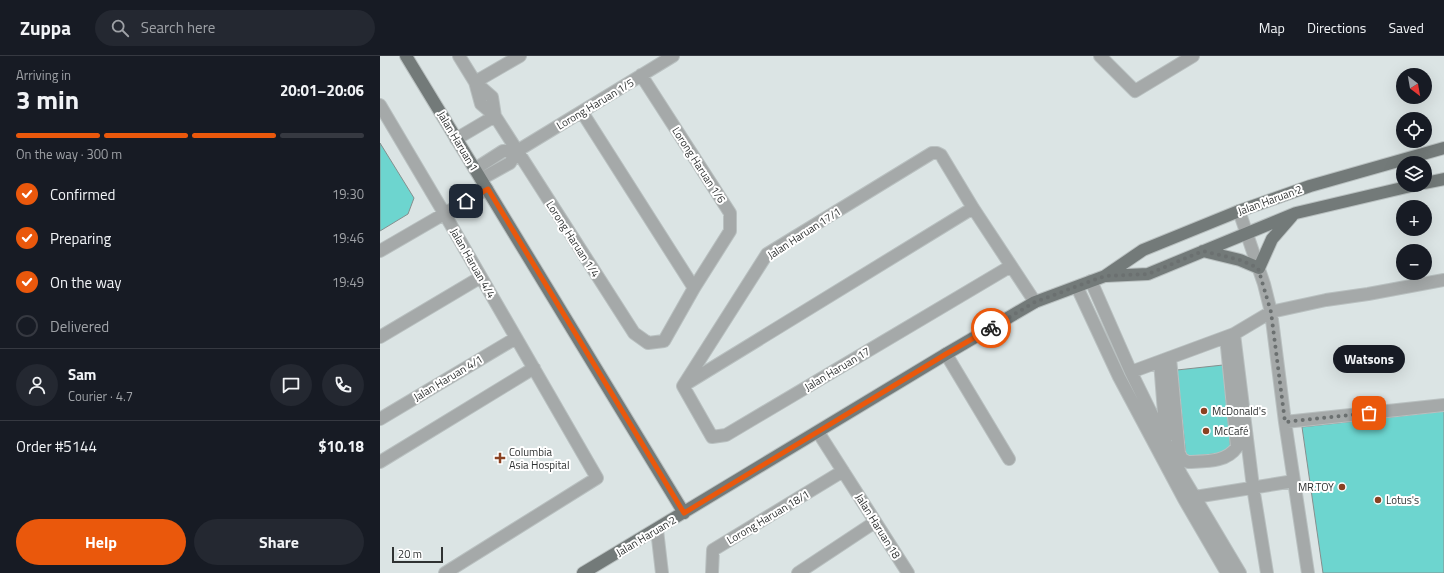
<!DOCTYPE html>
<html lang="en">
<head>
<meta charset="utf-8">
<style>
  body { margin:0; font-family:"Titillium Web",sans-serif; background:#242831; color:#f1f3f6; height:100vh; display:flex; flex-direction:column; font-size:15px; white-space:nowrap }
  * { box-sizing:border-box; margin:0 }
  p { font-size:13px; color:#9ea1a6 }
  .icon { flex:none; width:22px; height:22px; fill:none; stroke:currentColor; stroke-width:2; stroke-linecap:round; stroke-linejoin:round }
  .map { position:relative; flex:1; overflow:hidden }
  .details { display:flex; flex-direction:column; background:#171b24; width:380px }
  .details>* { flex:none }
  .needle { width:26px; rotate:149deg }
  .controls { position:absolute; left:1016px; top:12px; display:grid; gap:8px }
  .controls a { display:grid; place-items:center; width:36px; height:36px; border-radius:50%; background:#171b24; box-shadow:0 4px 16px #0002; font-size:20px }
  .scale { position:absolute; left:12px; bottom:10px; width:51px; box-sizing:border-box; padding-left:4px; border:2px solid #2f3232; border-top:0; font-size:11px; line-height:14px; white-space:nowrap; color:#2f3232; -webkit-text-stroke:3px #fff; paint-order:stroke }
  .pin { position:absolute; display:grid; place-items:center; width:34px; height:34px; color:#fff; margin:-17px; border-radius:8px; box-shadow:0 2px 6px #0006 }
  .courier { position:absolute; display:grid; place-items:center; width:40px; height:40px; margin:-20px; border:3px solid #ea580c; border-radius:50%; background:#fff; color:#222; box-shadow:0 1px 5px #0007 }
  .bubble { position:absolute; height:28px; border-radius:14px; background:#171b24; box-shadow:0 4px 16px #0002; font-size:13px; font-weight:700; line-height:28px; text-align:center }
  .head em { font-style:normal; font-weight:700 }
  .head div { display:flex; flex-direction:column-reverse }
  .head { display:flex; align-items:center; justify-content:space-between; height:68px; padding:0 16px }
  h1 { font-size:26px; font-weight:700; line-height:30px }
  .bar { display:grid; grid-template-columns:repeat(4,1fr); gap:6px 4px; align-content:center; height:48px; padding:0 16px }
  .bar i { height:5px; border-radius:3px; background:#363941 }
  .bar .on { background:#ea580c }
  .bar p { grid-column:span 4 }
  .line { display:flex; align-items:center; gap:10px; padding:0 16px; border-top:1px solid #363941 }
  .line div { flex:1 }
  .round { display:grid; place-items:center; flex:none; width:42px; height:42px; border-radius:21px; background:#242831 }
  ol { padding:0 16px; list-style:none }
  li { display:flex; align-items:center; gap:12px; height:44px }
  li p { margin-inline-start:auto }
  li .icon { padding:4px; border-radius:50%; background:#ea580c; color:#fff; stroke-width:4 }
  li:last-child { color:#9ea1a6 }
  li i { width:22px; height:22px; border:2px solid #363941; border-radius:50% }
  .primary-button { display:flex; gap:8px; margin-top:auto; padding:8px 16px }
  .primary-button a { flex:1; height:46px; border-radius:24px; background:#ea580c; color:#fff; font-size:16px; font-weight:700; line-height:46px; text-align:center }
  .primary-button a+a { background:#242831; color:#f1f3f6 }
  header { display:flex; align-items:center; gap:24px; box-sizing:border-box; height:56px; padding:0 20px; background:#171b24; border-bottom:1px solid #363941 }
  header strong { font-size:19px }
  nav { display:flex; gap:22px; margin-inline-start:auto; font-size:14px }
  .search { width:280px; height:36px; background:#242831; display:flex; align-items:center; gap:10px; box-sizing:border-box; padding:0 14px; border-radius:22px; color:#9ea1a6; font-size:15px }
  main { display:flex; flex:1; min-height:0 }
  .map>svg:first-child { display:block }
  .building { fill:#6dd5cf; stroke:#868f8e }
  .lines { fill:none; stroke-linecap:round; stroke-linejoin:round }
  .minor-casing { stroke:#b9c0c0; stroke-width:14 }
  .major-casing { stroke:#b9c0c0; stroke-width:14 }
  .minor { stroke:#a5a9a9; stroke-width:12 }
  .major { stroke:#737a79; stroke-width:12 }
  .done { stroke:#6b7070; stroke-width:4; stroke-dasharray:0 7.2 }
  .route { stroke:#ea580c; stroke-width:5 }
  .poi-dot { fill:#8a4222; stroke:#fff; stroke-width:1.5 }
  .labels { text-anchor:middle; stroke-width:4; stroke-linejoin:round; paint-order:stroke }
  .street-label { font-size:11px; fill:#2f3232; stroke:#fff }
  .poi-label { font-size:11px; fill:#2f3232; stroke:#fff; text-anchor:start }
</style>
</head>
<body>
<header>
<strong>Zuppa</strong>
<div class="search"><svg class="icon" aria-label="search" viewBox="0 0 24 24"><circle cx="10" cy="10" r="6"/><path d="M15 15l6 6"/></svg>Search here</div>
<nav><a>Map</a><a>Directions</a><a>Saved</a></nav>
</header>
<main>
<section class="details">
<div class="head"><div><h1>3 min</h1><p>Arriving in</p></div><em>20:01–20:06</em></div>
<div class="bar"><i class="on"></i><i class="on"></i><i class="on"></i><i></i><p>On the way · 300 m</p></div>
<ol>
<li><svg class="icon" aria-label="check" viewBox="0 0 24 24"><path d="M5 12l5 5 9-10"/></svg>Confirmed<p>19:30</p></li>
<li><svg class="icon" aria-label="check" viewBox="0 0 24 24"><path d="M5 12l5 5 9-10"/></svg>Preparing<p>19:46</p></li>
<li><svg class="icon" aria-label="check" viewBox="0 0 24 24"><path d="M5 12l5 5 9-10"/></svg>On the way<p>19:49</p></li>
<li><i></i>Delivered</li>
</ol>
<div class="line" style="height:72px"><a class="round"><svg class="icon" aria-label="person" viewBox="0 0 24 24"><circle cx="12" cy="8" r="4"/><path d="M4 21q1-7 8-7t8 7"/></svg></a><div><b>Sam</b><p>Courier · 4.7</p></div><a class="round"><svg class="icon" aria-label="chat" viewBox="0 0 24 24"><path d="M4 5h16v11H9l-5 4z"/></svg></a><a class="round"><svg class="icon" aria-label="phone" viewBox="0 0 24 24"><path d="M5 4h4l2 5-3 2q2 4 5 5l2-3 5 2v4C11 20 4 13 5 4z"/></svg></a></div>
<div class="line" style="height:52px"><div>Order #5144</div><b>$10.18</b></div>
<div class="primary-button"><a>Help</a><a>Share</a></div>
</section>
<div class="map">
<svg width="1064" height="517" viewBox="0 0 1064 517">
  <rect width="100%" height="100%" fill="#dbe4e4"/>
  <path class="building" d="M0,87L34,142L28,158L0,175Z
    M843,309L851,396L806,401L797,314Z
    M1064,355V517H943L922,371Z"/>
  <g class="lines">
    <defs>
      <path id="minor" d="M79,0L95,26L112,41L115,60
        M720,0L755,35L813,0
        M95,26L101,48L115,60L254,277L268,287L284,285L314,232L350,175V157L261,19
        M95,26L140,0
        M0,49L64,157L217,422L65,517
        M202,56L314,232
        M76,83L115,60
        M95,113L123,95H137
        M101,123L130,107L137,95L293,0
        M859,155L884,228L891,256L905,366L928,517
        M0,195L107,133
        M711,225L751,316L801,418L860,517
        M697,231L739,321L804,443L847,517
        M854,278L873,431L887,517
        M0,281L101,221
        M566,298L629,403
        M790,302L799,397L802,403L808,406C825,405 846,407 857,391L846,281
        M780,306L786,382
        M751,316L854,278L891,256L946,244L988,238L1064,224
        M306,328L593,152
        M303,330L387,198L552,97H557L561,99L593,152L655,246
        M303,330L332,381L346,379L631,210
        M0,363L136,282
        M905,366L1064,349
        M438,376L528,517
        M0,406L154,312
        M815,441L914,425
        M277,474L282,517
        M332,517L333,494L463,415
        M418,517L495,466"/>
      <path id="major" d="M26,0L304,457
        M1045,127L1064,123
        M823,195L860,204L879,212L892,183L912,160
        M726,220L768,218L916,157L1035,129
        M203,517L566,298L655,246L725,220L763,194L859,155L930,130L1064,92"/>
    </defs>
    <use href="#minor" class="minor-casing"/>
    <use href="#major" class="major-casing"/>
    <use href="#minor" class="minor"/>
    <use href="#major" class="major"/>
  </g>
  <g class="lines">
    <path class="done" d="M611,272L655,246L711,225L725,220L768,218L823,195L860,204L878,212L891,256L905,366L989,357"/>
    <path class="route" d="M86,145L108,133L304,457L566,298L611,272"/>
  </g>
  <g class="poi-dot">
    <circle cx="824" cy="355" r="4"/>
    <circle cx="826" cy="375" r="4"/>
    <path d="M118 396h4v4h4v4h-4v4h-4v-4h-4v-4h4z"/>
    <circle cx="962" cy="431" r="4"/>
    <circle cx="998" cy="444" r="4"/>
  </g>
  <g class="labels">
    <g class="street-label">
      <text transform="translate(215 48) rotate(-31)" y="4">Lorong Haruan 1/5</text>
      <text transform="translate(78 85) rotate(59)" y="4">Jalan Haruan 1</text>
      <text transform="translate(319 109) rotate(57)" y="4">Lorong Haruan 1/6</text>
      <text transform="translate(890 144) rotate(-20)" y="4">Jalan Haruan 2</text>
      <text transform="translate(424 177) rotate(-33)" y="4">Jalan Haruan 17/1</text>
      <text transform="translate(193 183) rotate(57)" y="4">Lorong Haruan 1/4</text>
      <text transform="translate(93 207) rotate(60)" y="4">Jalan Haruan 4/4</text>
      <text transform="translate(457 313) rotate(-31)" y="4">Jalan Haruan 17</text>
      <text transform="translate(68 322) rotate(-31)" y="4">Jalan Haruan 4/1</text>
      <text transform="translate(388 461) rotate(-31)" y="4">Lorong Haruan 18/1</text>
      <text transform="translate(498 470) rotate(58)" y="4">Jalan Haruan 18</text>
      <text transform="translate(266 480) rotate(-31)" y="4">Jalan Haruan 2</text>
    </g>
    <g class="poi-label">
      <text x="832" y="359">McDonald's</text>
      <text x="834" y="379">McCafé</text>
      <text x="129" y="400">Columbia<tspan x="129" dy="13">Asia Hospital</tspan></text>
      <text x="954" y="435" text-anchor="end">MR.TOY</text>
      <text x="1006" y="448">Lotus's</text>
    </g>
  </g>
</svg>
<div class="controls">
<a><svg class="needle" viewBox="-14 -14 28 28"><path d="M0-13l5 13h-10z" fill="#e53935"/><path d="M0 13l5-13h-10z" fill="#9ea1a6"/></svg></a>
<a><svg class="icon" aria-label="locate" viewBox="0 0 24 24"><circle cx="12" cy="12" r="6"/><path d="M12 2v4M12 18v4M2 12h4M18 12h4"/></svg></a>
<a><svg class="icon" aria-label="layers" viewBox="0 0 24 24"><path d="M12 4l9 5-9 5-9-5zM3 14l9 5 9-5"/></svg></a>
<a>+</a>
<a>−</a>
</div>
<div class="scale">20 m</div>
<div class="pin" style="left:989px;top:357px;background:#ea580c"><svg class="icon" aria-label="bag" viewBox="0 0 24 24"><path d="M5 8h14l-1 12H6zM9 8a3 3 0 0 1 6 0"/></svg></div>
<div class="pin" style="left:86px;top:145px;background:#1f2937"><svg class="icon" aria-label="home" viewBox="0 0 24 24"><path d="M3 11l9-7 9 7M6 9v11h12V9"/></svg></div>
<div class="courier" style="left:611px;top:272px"><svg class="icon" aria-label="bike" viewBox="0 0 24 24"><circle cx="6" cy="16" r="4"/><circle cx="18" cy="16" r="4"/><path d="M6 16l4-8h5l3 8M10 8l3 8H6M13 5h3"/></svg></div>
<div class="bubble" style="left:953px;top:289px;width:72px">Watsons</div>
</div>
</main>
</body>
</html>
